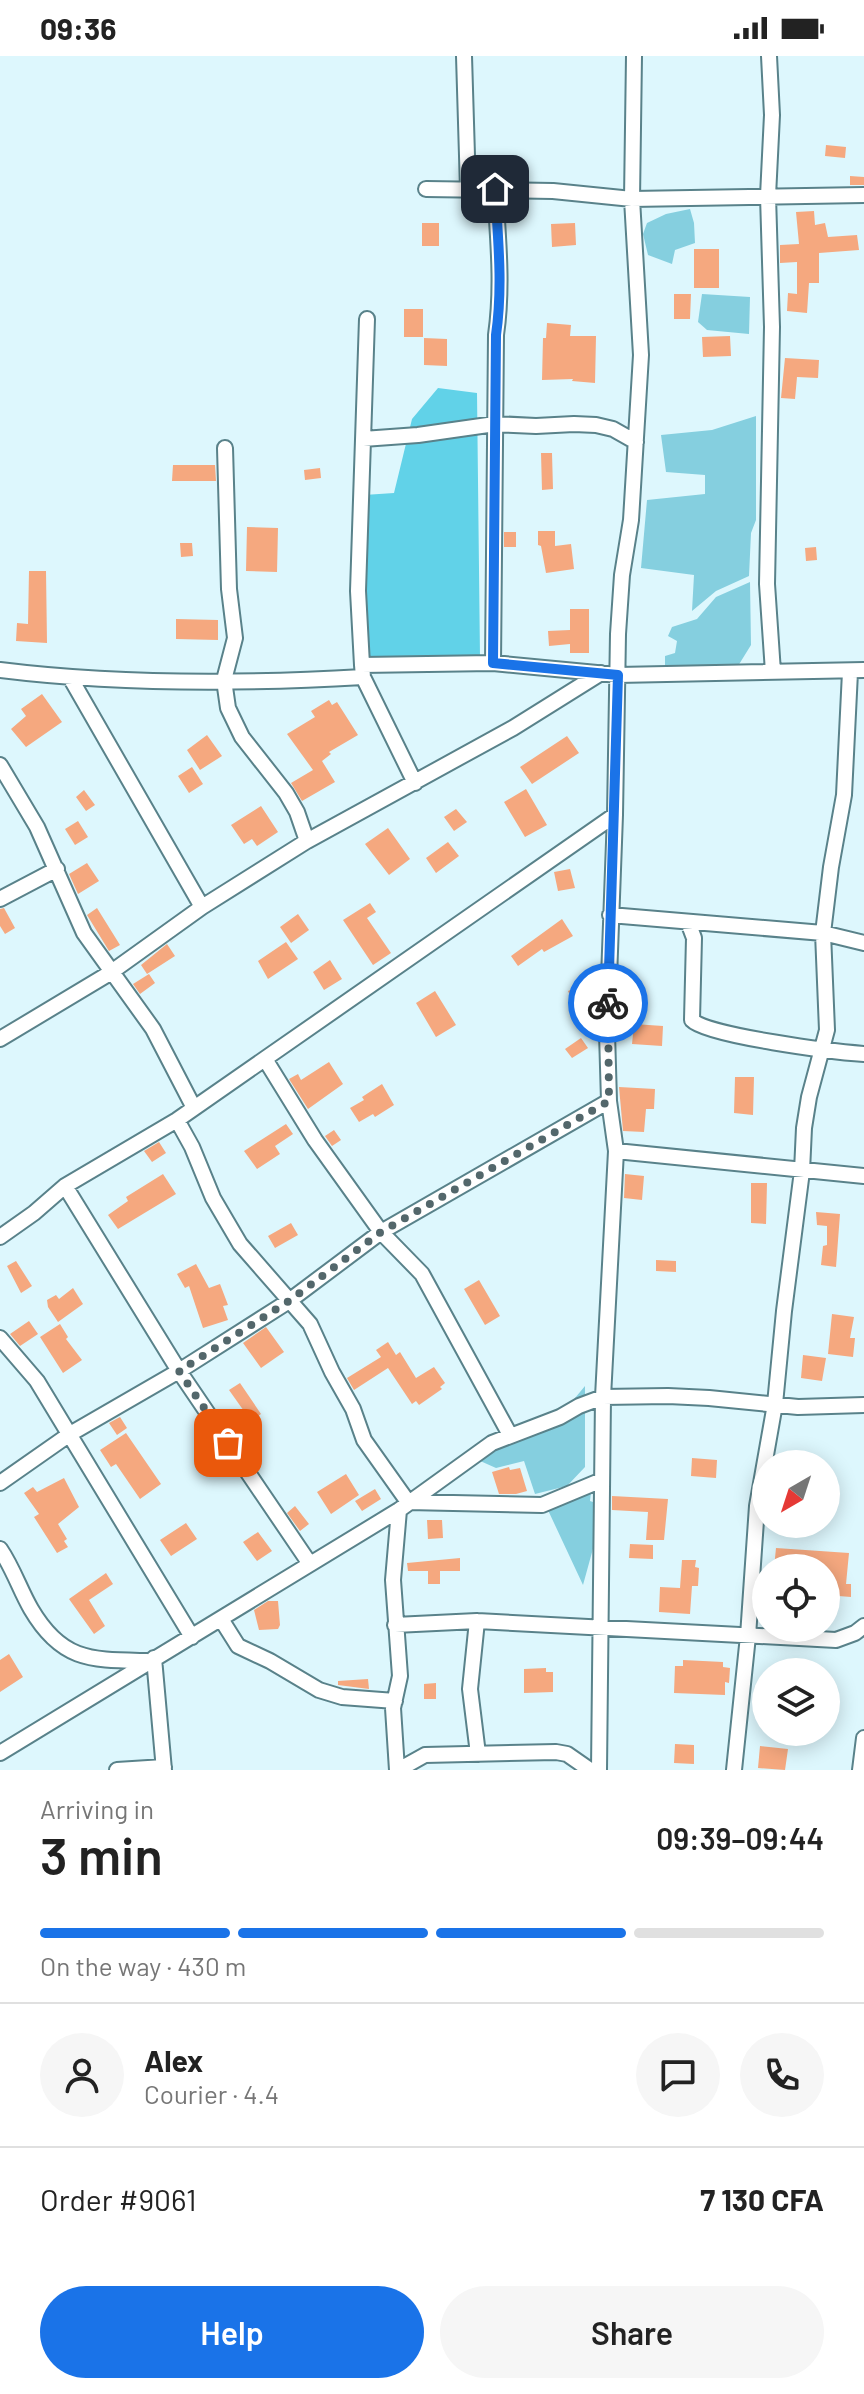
<!DOCTYPE html>
<html lang="en">
<head>
<meta charset="utf-8">
<style>
  body { margin:0; font-family:Barlow,sans-serif; background:#f6f6f6; color:#222; height:100vh; display:flex; flex-direction:column; font-size:30px; white-space:nowrap }
  * { box-sizing:border-box; margin:0 }
  p { font-size:26px; color:#767676 }
  .icon { flex:none; width:44px; height:44px; fill:none; stroke:currentColor; stroke-width:2; stroke-linecap:round; stroke-linejoin:round }
  .map { position:relative; height:1714px; overflow:hidden }
  .side { display:flex; flex-direction:column; background:#fff; flex:1 }
  .side>* { flex:none }
  .needle { width:52px; rotate:219deg }
  .buttons { position:absolute; left:752px; top:1394px; display:grid; gap:16px }
  .buttons a { display:grid; place-items:center; width:88px; height:88px; border-radius:50%; background:#fff; box-shadow:0 4px 20px #0003; font-size:40px }
  .pin { position:absolute; display:grid; place-items:center; width:68px; height:68px; color:#fff; margin:-34px; border-radius:16px; box-shadow:0 4px 12px #0006 }
  .courier { position:absolute; display:grid; place-items:center; width:80px; height:80px; margin:-40px; border:6px solid #1a73e8; border-radius:50%; background:#fff; color:#222; box-shadow:0 2px 10px #0007 }
  .overview em { font-style:normal; font-weight:600 }
  .overview div { display:flex; flex-direction:column-reverse }
  .overview { display:flex; align-items:center; justify-content:space-between; height:136px; padding:0 40px }
  h1 { font-size:52px; font-weight:600; line-height:60px }
  .bar { display:grid; grid-template-columns:repeat(4,1fr); gap:12px 8px; align-content:center; height:96px; padding:0 40px }
  .bar i { height:10px; border-radius:6px; background:#e0e0e0 }
  .bar .current { background:#1a73e8 }
  .bar p { grid-column:span 4 }
  .line { display:flex; align-items:center; gap:20px; padding:0 40px; border-top:2px solid #e0e0e0 }
  .line div { flex:1 }
  .round { display:grid; place-items:center; flex:none; width:84px; height:84px; border-radius:42px; background:#f6f6f6 }
  .cta { display:flex; gap:16px; margin-top:auto; padding:16px 40px }
  .cta a { flex:1; height:92px; border-radius:48px; background:#1a73e8; color:#fff; font-size:32px; font-weight:600; line-height:92px; text-align:center }
  .cta a+a { background:#f6f6f6; color:#222 }
  .status { display:flex; justify-content:space-between; align-items:center; height:56px; padding:0 40px; background:#fff; direction:ltr }
  .status svg { height:22px; fill:currentColor }
  .map>svg:first-child { display:block }
  .green { fill:#85cfdf }
  .forest { fill:#61d2e8 }
  .building { fill:#f5a87f }
  .lines { fill:none; stroke-linecap:round; stroke-linejoin:round }
  .street-casing { stroke:#59828a; stroke-width:18 }
  .street { stroke:#fff; stroke-width:14 }
  .done { stroke:#53676b; stroke-width:8; stroke-dasharray:0 14.4 }
  .route { stroke:#1a73e8; stroke-width:10 }
</style>
</head>
<body>
<div class="status"><b>09:36</b><svg viewBox="0 0 49 12"><path d="M0 12V9h3v3zM5 12V6h3v6zM10 12V3h3v9zM15 12V0h3v12zM26 1h20v11H26zM47 4h2v5h-2z"/></svg></div>
<div class="map">
<svg width="864" height="1714" viewBox="0 0 864 1714">
  <rect width="100%" height="100%" fill="#ddf7fd"/>
  <path class="green" d="M690,153L694,167L695,187L675,194L672,208L648,199L643,178L647,167L666,158Z
    M702,238L750,241L749,278L707,274L698,266Z
    M756,360V464L751,477L749,520L716,535L692,555L694,519L641,512L647,444L705,438V419L666,416L661,379L712,374Z
    M750,526L751,589L738,610L665,609V600L675,597L677,585L668,580L672,571L697,563L716,541Z
    M585,1330V1411L567,1430L535,1438L524,1405L496,1412L469,1400L565,1354Z
    M591,1436L590,1445L596,1447L594,1489L583,1529L547,1452Z"/>
  <path class="forest" d="M438,332L477,337L480,601L364,607V439L394,437L412,363Z"/>
  <path class="building" d="M826,89L846,91L845,102L825,100Z
    M850,120L864,121V129H850Z
    M814,155L815,169L825,167L828,181L857,179L859,194L819,197V227H809L807,257L787,255L788,237L797,238V206L780,207V189L799,188L796,156Z
    M422,167H439V190H422Z
    M575,167L576,189L552,191L551,168Z
    M694,193H719V232H694Z
    M674,238H691L690,263H674Z
    M404,253H423V281H404Z
    M547,267L571,269L570,280H596L595,327L572,325L573,323L542,324L543,282H546Z
    M730,280L731,300L703,301L702,281Z
    M424,282L447,283V310L424,309Z
    M785,302L819,304L818,322L797,321L795,343L781,342Z
    M541,397H552L553,433L542,434Z
    M173,409H215L216,425H172Z
    M320,412L321,422L305,424L304,414Z
    M247,471L278,472L277,516L246,515Z
    M538,475H555V490L571,488L574,513L546,517L541,490L538,489Z
    M504,476H516V491H504Z
    M180,487H192L193,500L181,501Z
    M816,491L817,504L806,505L805,492Z
    M29,515H46L47,587L16,585L17,567L28,568Z
    M570,553H589V597H570V588L549,590L548,575L570,574Z
    M176,563L218,564V584L176,583Z
    M42,638L62,666L26,691L11,673L26,660L21,653Z
    M329,644L332,649L337,646L358,679L329,696L331,698L322,705L335,726L302,745L291,727L313,714L287,678L315,661L311,655Z
    M207,679L222,700L200,714L187,694Z
    M567,680L579,697L532,728L520,711Z
    M192,711L203,728L189,737L178,720Z
    M526,733L547,769L525,781L504,746Z
    M84,734L95,749L86,755L76,741Z
    M261,750L278,776L257,790L252,783L244,788L231,769Z
    M456,753L467,766L454,775L444,761Z
    M78,765L88,781L75,789L65,773Z
    M388,772L410,803L389,819L365,788Z
    M448,786L459,800L436,817L426,802Z
    M87,807L99,825L78,838L69,818Z
    M570,813L575,832L558,835L554,816Z
    M370,847L376,856L367,862L391,897L373,909L343,864Z
    M4,852L15,872L5,878L0,870V853Z
    M97,852L120,889L109,895L87,859Z
    M298,858L309,874L291,887L280,871Z
    M562,863L573,880L544,896L542,893L518,910L511,900Z
    M286,886L298,903L268,923L258,905Z
    M167,888L175,900L147,918L141,909Z
    M330,904L342,923L324,934L313,916Z
    M149,918L155,927L140,938L133,928Z
    M580,930L587,947L576,952L568,935Z
    M435,935L456,969L436,981L416,947Z
    M634,968L663,970L662,990L632,988Z
    M581,982L588,992L572,1002L565,993Z
    M329,1006L343,1028L308,1053L289,1023L298,1018L301,1024Z
    M735,1021H754L753,1059L734,1057Z
    M382,1028L394,1049L375,1061L373,1058L359,1066L350,1052L364,1044L362,1041Z
    M619,1031L655,1033L654,1053H646L644,1076L623,1075Z
    M286,1068L293,1078L275,1090L280,1098L257,1113L244,1095Z
    M334,1074L341,1084L332,1090L325,1080Z
    M159,1086L166,1097L152,1106L144,1095Z
    M163,1118L176,1138L118,1173L108,1159L128,1145L126,1141Z
    M625,1118L644,1120L642,1144L624,1142Z
    M751,1127H767L766,1168L751,1167Z
    M816,1156L840,1158L836,1211L821,1209L823,1190L827,1189V1170L817,1169Z
    M291,1167L298,1179L275,1192L268,1180Z
    M656,1204L676,1205V1216L656,1215Z
    M16,1205L32,1230L21,1237L7,1210Z
    M196,1208L209,1232L220,1228L228,1249L223,1250L228,1264L203,1272L189,1230L185,1232L177,1218Z
    M479,1224L500,1260L485,1269L464,1233Z
    M73,1232L83,1248L58,1266L48,1251L47,1244L56,1239L59,1243Z
    M832,1258L854,1261L850,1282H855L853,1301L828,1298Z
    M29,1265L38,1278L20,1290L10,1278Z
    M60,1268L68,1281L66,1283L82,1304L63,1317L40,1281Z
    M266,1271L284,1296L261,1312L243,1287Z
    M388,1286L396,1299L400,1296L416,1322L434,1311L445,1327L440,1331L442,1333L419,1349L416,1345L412,1348L388,1312L354,1334L347,1322L381,1301L376,1294Z
    M803,1299L826,1302L822,1325L801,1322Z
    M240,1327L261,1358L251,1365L229,1334Z
    M120,1361L127,1372L117,1379L109,1367Z
    M126,1377L161,1428L140,1443L116,1408L111,1411L100,1394Z
    M692,1402L717,1404L716,1422L691,1420Z
    M509,1411L510,1414L520,1412L527,1435L516,1438H499L492,1416Z
    M346,1418L359,1439L331,1458L317,1436Z
    M64,1422L79,1451L58,1468L67,1483L64,1485L68,1491L57,1497L34,1461L39,1458L24,1437L33,1431L37,1436Z
    M375,1433L381,1443L362,1455L355,1445Z
    M612,1440L668,1443L664,1484H646L648,1456L612,1454Z
    M295,1450L309,1468L300,1475L287,1457Z
    M427,1464H442L443,1482L428,1483Z
    M186,1467L197,1483L171,1500L160,1484Z
    M258,1476L272,1495L257,1505L243,1486Z
    M630,1488L653,1489V1503L629,1502Z
    M776,1492L849,1497L846,1528H851V1541L826,1539V1512H774Z
    M460,1502V1515H440V1528H428V1515H408L407,1507Z
    M682,1504H696L695,1511L699,1512L698,1530H692L690,1558L659,1556L660,1531L680,1532Z
    M106,1517L113,1528L89,1544L105,1570L94,1578L69,1543Z
    M268,1545H278L280,1569L278,1573L259,1574L254,1554Z
    M9,1598L23,1621L0,1636V1604Z
    M683,1604L723,1606V1611L730,1612L729,1627L725,1626V1639L674,1637L675,1610H683Z
    M546,1612V1616H553V1636L524,1637V1613Z
    M368,1623L369,1633L338,1629V1625Z
    M436,1627V1643H424V1628Z
    M675,1688L694,1689V1708L674,1707Z
    M760,1690L788,1693L785,1714L758,1712Z"/>
  <g class="lines">
    <defs>
      <path id="street" d="M464,0L468,133
        M769,0L772,59L768,140L772,271L767,528L773,616
        M426,133L553,135L632,143L864,139
        M367,263L358,535L362,609L363,621L415,727
        M363,383L418,379L495,368L536,370L574,368L596,369L613,373L636,386
        M225,392L229,533L235,582L224,624L228,652L242,681L286,737L297,756L307,785
        M493,607L496,279C503,230 498,183 495,133
        M362,609L493,607L618,619L864,614
        M0,614C120,629 243,628 363,621
        M71,623L202,851
        M0,709L37,771L84,877L153,973L194,1052
        M0,843L57,813
        M610,859L823,877L864,887
        M688,866L694,882L692,964C707,980 836,996 864,998
        M0,983L110,917L202,851L307,785L513,672L601,617
        M265,1003L315,1084L381,1176L422,1218L510,1379
        M177,1064L192,1091L213,1142L240,1188L310,1268L332,1316L353,1353L364,1384L408,1446L542,1449L602,1424
        M616,1095L864,1120
        M65,1130L179,1315L310,1508
        M0,1181L34,1157L65,1130L177,1064L615,759
        M0,1282L37,1325L192,1581
        M0,1427L70,1378L179,1315L289,1245L381,1176L609,1045
        M0,1493C13,1512 20,1534 31,1553C62,1606 92,1604 147,1605
        M221,1563L238,1590L270,1605L319,1634L342,1641L395,1645
        M477,1565L470,1633L478,1698
        M395,1569L477,1565L836,1584L855,1577L864,1570
        M154,1602L164,1714
        M0,1697L399,1454L492,1387L560,1361L579,1350L603,1341L668,1340L709,1342L798,1351L864,1349
        M117,1714L164,1711
        M397,1714L393,1652L400,1620L393,1524L399,1454
        M398,1714L425,1699L556,1696L567,1698L590,1714
        M599,1714L603,1341L616,1095L609,1045L607,977L615,759L618,578L622,519L631,464L641,299L632,143L634,0
        M734,1714L748,1580L757,1450L775,1348L784,1255L802,1115L804,1072L809,1041L827,974L823,877L831,811L844,739L850,616
        M860,1714L864,1682"/>
    </defs>
    <use href="#street" class="street-casing"/>
    <use href="#street" class="street"/>
  </g>
  <g class="lines">
    <path class="done" d="M228,1387L179,1315L289,1245L381,1176L609,1045L608,947"/>
    <path class="route" d="M495,133C498,183 503,230 496,279L493,607L618,619L608,947"/>
  </g>
</svg>
<div class="buttons">
<a><svg class="needle" viewBox="-14 -14 28 28"><path d="M0-13l5 13h-10z" fill="#e53935"/><path d="M0 13l5-13h-10z" fill="#767676"/></svg></a>
<a><svg class="icon" aria-label="locate" viewBox="0 0 24 24"><circle cx="12" cy="12" r="6"/><path d="M12 2v4M12 18v4M2 12h4M18 12h4"/></svg></a>
<a><svg class="icon" aria-label="layers" viewBox="0 0 24 24"><path d="M12 4l9 5-9 5-9-5zM3 14l9 5 9-5"/></svg></a>
</div>
<div class="pin" style="left:228px;top:1387px;background:#ea580c"><svg class="icon" aria-label="bag" viewBox="0 0 24 24"><path d="M5 8h14l-1 12H6zM9 8a3 3 0 0 1 6 0"/></svg></div>
<div class="pin" style="left:495px;top:133px;background:#1f2937"><svg class="icon" aria-label="home" viewBox="0 0 24 24"><path d="M3 11l9-7 9 7M6 9v11h12V9"/></svg></div>
<div class="courier" style="left:608px;top:947px"><svg class="icon" aria-label="bike" viewBox="0 0 24 24"><circle cx="6" cy="16" r="4"/><circle cx="18" cy="16" r="4"/><path d="M6 16l4-8h5l3 8M10 8l3 8H6M13 5h3"/></svg></div>
</div>
<section class="side">
<div class="overview"><div><h1>3 min</h1><p>Arriving in</p></div><em>09:39–09:44</em></div>
<div class="bar"><i class="current"></i><i class="current"></i><i class="current"></i><i></i><p>On the way · 430 m</p></div>
<div class="line" style="height:144px"><a class="round"><svg class="icon" aria-label="person" viewBox="0 0 24 24"><circle cx="12" cy="8" r="4"/><path d="M4 21q1-7 8-7t8 7"/></svg></a><div><b>Alex</b><p>Courier · 4.4</p></div><a class="round"><svg class="icon" aria-label="chat" viewBox="0 0 24 24"><path d="M4 5h16v11H9l-5 4z"/></svg></a><a class="round"><svg class="icon" aria-label="phone" viewBox="0 0 24 24"><path d="M5 4h4l2 5-3 2q2 4 5 5l2-3 5 2v4C11 20 4 13 5 4z"/></svg></a></div>
<div class="line" style="height:104px"><div>Order #9061</div><b>7 130 CFA</b></div>
<div class="cta"><a>Help</a><a>Share</a></div>
</section>
</body>
</html>
